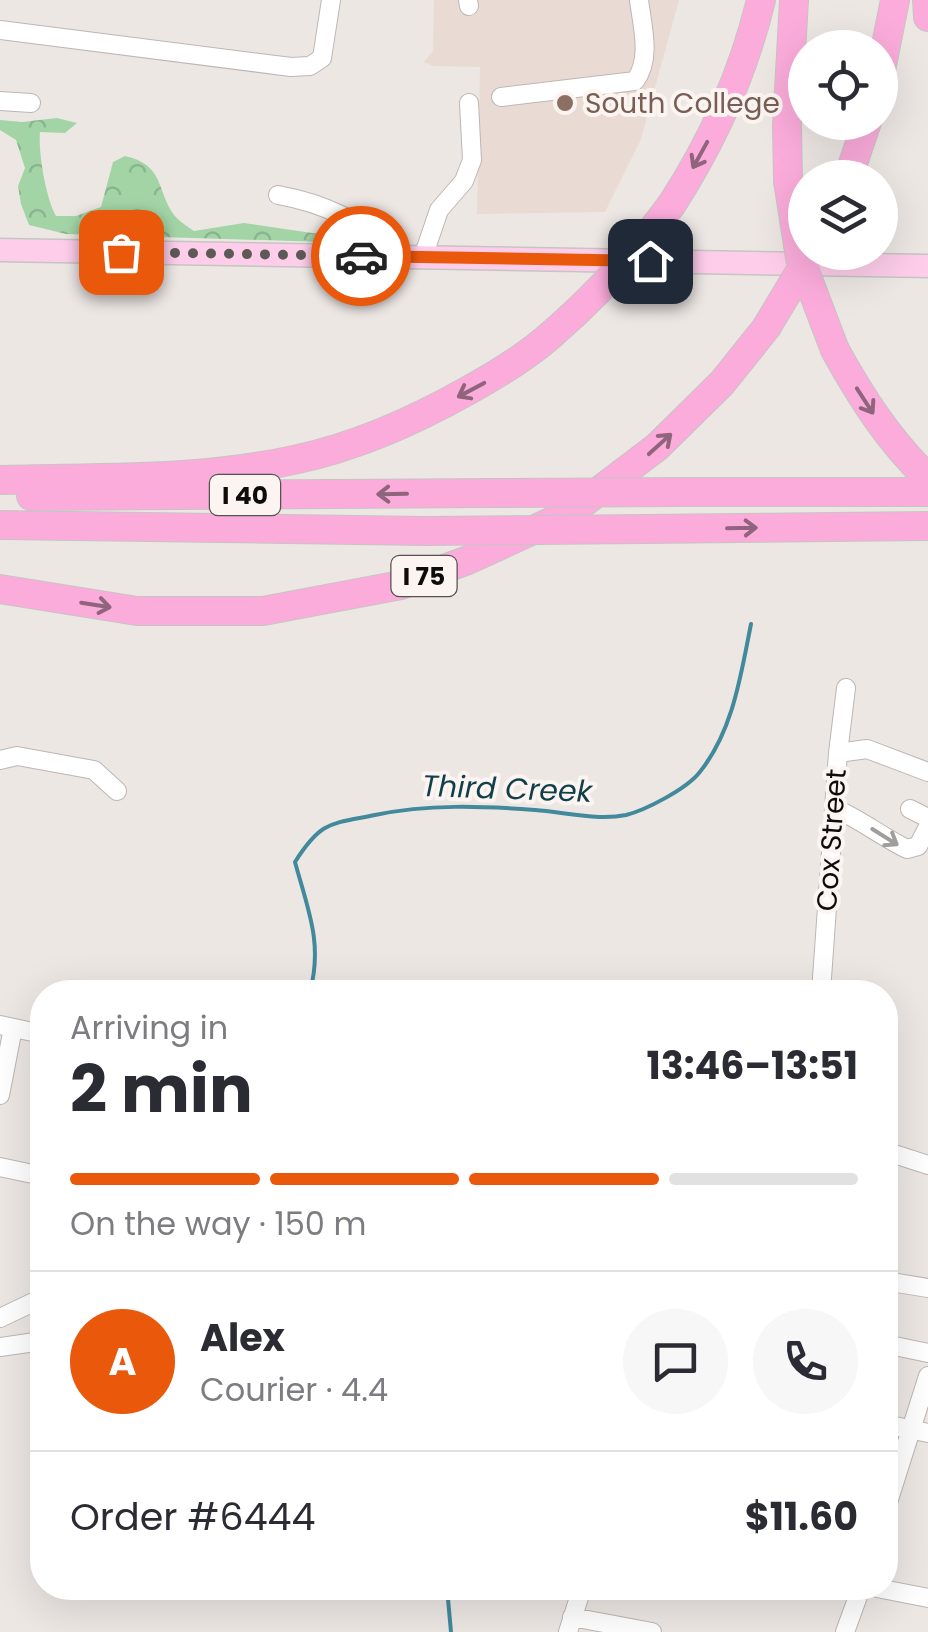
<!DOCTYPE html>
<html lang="en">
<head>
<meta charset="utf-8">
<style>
  body { margin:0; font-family:Poppins,sans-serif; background:#f7f7f7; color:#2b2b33; height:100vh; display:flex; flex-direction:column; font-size:38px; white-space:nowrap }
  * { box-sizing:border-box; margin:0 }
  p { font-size:32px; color:#7c7c81 }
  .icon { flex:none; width:55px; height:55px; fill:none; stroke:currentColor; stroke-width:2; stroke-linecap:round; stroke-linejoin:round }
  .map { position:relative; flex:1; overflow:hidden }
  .side { position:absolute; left:30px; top:980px; width:868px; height:620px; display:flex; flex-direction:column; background:#fff; border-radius:40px; box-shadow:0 10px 40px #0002 }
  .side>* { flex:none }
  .fabs { position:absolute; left:788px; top:30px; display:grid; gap:20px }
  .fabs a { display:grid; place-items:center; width:110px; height:110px; border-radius:50%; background:#fff; box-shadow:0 10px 40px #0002; font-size:50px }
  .pin { position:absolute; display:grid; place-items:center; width:85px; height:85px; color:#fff; margin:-42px; border-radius:20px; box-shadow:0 5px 15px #0006 }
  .courier { position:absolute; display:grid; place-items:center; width:100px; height:100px; margin:-50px; border:8px solid #ea580c; border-radius:50%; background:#fff; color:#222; box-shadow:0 2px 12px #0007 }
  .overview em { font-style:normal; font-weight:700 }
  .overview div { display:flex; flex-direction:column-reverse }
  .overview { display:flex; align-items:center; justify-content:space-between; height:170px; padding:0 40px }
  h1 { font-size:65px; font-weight:700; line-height:75px }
  .bar { display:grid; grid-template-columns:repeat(4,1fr); gap:15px 10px; align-content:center; height:120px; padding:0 40px }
  .bar i { height:12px; border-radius:8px; background:#e1e1e2 }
  .bar .on { background:#ea580c }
  .bar p { grid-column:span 4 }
  .line { display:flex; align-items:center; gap:25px; padding:0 40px; border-top:2px solid #e1e1e2 }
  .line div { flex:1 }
  .round { display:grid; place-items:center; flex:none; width:105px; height:105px; border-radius:52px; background:#f7f7f7 }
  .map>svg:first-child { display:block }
  .built { fill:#e9dad4 }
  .forest { fill:url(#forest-crowns) }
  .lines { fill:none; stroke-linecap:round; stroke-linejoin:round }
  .stream { stroke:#42899c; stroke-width:4 }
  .minor-casing { stroke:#bdb6b4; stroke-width:20 }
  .major-casing { stroke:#c5c5c4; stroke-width:25 }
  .highway-casing { stroke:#c5c5c4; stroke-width:30 }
  .minor { stroke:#fff; stroke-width:18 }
  .major { stroke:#fdcde9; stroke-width:22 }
  .highway { stroke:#fbacdb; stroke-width:28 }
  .highway-bridge-casing { stroke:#c5c5c4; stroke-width:30; stroke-linecap:butt }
  .highway-bridge { stroke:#fbacdb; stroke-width:28 }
  .oneway { stroke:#90647d }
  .oneway2 { stroke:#9f9e9d }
  .done { stroke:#5c5957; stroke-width:10; stroke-dasharray:0 18 }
  .route { stroke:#ea580c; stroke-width:12 }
  .education-dot { fill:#8d6e63; stroke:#fbf4f1; stroke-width:4 }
  .labels { text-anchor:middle; stroke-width:8; stroke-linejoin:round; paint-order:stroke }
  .shield { fill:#fbf4f1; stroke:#555250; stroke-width:2.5 }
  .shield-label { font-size:25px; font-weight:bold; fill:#0e0c0b }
  .education-label { font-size:28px; fill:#785e54; stroke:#fbf4f1; text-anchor:start }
  .street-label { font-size:28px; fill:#0e0c0b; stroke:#fbf4f1 }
  .water-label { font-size:30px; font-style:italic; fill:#103f4b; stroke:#fbf4f1 }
</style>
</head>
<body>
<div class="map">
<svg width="928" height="1632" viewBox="0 0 928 1632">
  <defs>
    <pattern id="forest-crowns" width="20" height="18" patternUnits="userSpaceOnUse" patternTransform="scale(2.5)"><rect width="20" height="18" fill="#a3d4a6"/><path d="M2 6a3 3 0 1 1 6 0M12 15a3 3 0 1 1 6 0" fill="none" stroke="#8bb58e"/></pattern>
  </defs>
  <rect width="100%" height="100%" fill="#ede7e4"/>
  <path class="built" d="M434,0H679L641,139L605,212L477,214L480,67L433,66L424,62L433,51Z"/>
  <path class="forest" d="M57,118L77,123L65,133L40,132C38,152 46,199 56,216H76L101,207L113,162L125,156C165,165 156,190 174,215C179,221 188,227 194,231L244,223L360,240L355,243L66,234L29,225L21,204L18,186L25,168L16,140L0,130V120L22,122Z"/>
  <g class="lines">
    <path class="stream" d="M310,992C323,943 308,910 295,862C321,821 330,824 375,815C428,804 481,806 535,810C564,812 598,821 626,815C646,810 686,789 699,773C733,732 741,674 751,624
      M447,1588L451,1632"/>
    <defs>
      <path id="minor" d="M468,0L469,6
        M0,30L291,67L310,66L322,58L331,0
        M501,97L635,81C652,59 642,25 639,0
        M0,101L31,103
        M278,195C317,202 368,220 389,257
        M423,257L439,210L464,181L472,160L469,103
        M838,753L867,749L928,772
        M0,760L17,756L94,770L117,791
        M834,808C860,819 882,837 907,849L918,846L928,827
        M910,809L928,818
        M821,992L838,753L846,688
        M0,1025L42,1034
        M0,1095L13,1028
        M885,1151L928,1165
        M0,1167L42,1176
        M885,1281L928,1288
        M0,1318L42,1298
        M885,1344L928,1353
        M0,1347L42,1341
        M885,1424L928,1433
        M885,1512L928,1376
        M877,1588L928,1598
        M572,1617L652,1632
        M568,1632L582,1588
        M845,1632L861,1588"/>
      <path id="major" d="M0,250L928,266"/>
      <path id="highway" d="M927,0L928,17
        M880,75L895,0
        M848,178L867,122
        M788,181L787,126L794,0
        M672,204C712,142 744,71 761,0
        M835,350C861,397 889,441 928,478
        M0,480C99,477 202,481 298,459C358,446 416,420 469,390C498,374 526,357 551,335
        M677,492H928
        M31,496L489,493
        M0,525L424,531
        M644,529L928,526
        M0,589L137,611H263L401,585L468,560L570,513L657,447L722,383L766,328"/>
    </defs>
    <use href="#minor" class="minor-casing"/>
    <use href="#major" class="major-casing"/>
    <use href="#highway" class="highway-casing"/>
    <use href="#minor" class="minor"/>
    <use href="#major" class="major"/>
    <use href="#highway" class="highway"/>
    <defs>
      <path id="highway-bridge" d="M788,181L800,258L835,350
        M766,328L807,260
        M551,335C597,295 636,253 672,204
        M489,493L677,492
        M424,531L644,529"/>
    </defs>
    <use href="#highway-bridge" class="highway-bridge-casing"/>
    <use href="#highway-bridge" class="highway-bridge"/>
  </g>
  <defs><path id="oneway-shaft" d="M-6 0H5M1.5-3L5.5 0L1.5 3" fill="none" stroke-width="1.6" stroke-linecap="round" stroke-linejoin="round" transform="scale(2.5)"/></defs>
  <g class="oneway">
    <use href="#oneway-shaft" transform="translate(700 155) rotate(119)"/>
    <use href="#oneway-shaft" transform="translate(471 390) rotate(152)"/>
    <use href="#oneway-shaft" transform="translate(865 401) rotate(57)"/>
    <use href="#oneway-shaft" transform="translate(660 444) rotate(-42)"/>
    <use href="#oneway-shaft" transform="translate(392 494) rotate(179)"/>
    <use href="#oneway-shaft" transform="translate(742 528) rotate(-1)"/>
    <use href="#oneway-shaft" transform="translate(96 605) rotate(9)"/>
  </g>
  <use class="oneway2" href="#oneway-shaft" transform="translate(885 837) rotate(32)"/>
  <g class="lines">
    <path class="done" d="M121,252L361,256"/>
    <path class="route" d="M361,256L650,261"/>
  </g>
  <circle class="education-dot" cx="565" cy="103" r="10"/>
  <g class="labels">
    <g class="shield">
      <rect x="210" y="475" width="70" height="40" rx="8"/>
      <rect x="391.5" y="556" width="65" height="40" rx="8"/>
    </g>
    <g class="shield-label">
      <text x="245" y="504">I 40</text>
      <text x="424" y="585">I 75</text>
    </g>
    <g class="education-label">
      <text x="585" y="113">South College</text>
    </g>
    <g class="street-label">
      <text transform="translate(831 840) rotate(-86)" y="10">Cox Street</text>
    </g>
    <g class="water-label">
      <text transform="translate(507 789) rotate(2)" y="10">Third Creek</text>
    </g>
  </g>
</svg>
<div class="fabs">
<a><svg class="icon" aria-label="locate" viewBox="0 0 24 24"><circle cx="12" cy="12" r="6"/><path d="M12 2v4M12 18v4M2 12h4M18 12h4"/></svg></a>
<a><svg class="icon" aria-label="layers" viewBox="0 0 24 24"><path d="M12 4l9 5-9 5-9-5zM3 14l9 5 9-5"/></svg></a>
</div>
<div class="pin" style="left:121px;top:252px;background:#ea580c"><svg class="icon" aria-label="bag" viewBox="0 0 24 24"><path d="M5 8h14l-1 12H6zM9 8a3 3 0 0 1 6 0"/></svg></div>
<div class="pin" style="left:650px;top:261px;background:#1f2937"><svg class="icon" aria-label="home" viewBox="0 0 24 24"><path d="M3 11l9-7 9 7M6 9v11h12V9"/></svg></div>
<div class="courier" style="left:361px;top:256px"><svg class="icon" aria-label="car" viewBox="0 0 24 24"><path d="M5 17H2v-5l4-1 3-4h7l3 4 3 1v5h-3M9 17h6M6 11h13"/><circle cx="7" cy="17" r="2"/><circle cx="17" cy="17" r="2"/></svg></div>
<section class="side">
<div class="overview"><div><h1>2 min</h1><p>Arriving in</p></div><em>13:46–13:51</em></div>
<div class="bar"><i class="on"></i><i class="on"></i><i class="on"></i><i></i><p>On the way · 150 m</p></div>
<div class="line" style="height:180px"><b class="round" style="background:#ea580c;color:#fff">A</b><div><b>Alex</b><p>Courier · 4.4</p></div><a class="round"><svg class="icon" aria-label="chat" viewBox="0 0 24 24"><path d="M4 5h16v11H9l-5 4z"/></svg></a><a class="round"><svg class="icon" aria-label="phone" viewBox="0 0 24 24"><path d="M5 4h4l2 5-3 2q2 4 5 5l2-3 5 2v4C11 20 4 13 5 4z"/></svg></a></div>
<div class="line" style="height:130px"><div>Order #6444</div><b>$11.60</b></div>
</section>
</div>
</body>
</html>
